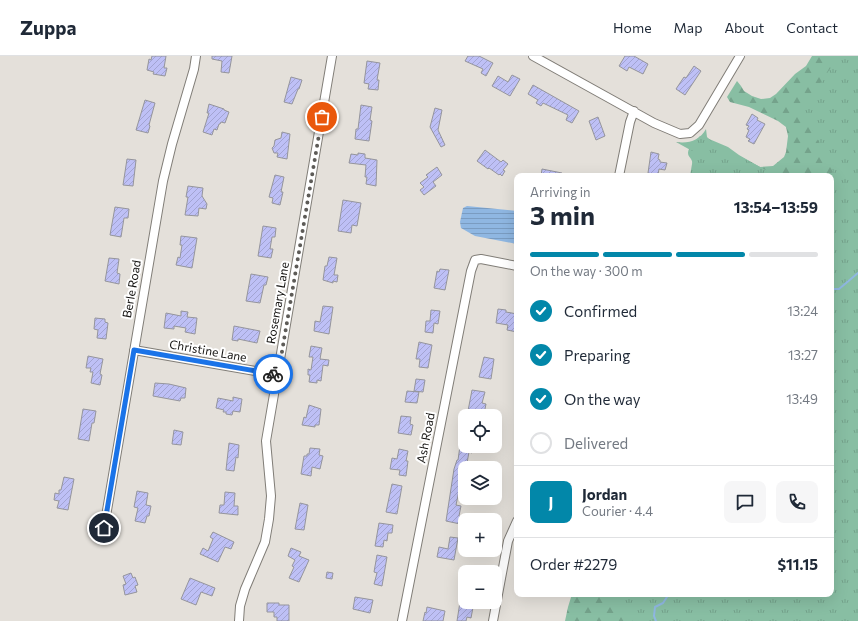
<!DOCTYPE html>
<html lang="en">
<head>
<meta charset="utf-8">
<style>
  body { margin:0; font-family:Commissioner,sans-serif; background:#f6f6f7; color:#1f2937; height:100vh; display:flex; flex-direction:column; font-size:15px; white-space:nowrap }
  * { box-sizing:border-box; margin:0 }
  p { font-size:13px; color:#747a83 }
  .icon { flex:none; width:22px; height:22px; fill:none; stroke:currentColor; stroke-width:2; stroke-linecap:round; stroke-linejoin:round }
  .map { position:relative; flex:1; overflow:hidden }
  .sheet { position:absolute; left:514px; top:117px; width:320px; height:424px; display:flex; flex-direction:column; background:#fff; border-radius:8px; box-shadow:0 4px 16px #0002 }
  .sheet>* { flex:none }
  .controls { position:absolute; left:458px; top:353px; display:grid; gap:8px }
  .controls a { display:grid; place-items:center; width:44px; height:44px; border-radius:8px; background:#fff; box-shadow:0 4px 16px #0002; font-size:20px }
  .pin { position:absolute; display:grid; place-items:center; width:34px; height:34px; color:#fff; margin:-17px; border:2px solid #fff; border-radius:50%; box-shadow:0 1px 4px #0007 }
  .courier { position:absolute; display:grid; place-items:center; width:40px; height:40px; margin:-20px; border:3px solid #1a73e8; border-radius:50%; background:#fff; color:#222; box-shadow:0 1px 5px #0007 }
  .headline em { font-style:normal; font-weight:700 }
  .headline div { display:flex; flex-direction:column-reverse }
  .headline { display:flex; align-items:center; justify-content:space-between; height:68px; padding:0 16px }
  h1 { font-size:26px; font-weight:700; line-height:30px }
  .bar { display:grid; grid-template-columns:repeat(4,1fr); gap:6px 4px; align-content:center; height:48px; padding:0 16px }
  .bar i { height:5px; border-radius:3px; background:#e0e1e3 }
  .bar .active { background:#0287a9 }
  .bar p { grid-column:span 4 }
  .line { display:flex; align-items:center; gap:10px; padding:0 16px; border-top:1px solid #e0e1e3 }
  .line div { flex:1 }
  .round { display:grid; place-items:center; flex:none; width:42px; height:42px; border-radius:8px; background:#f6f6f7 }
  ol { padding:0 16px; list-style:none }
  li { display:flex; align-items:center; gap:12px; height:44px }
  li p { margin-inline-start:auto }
  li .icon { padding:4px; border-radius:50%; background:#0287a9; color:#fff; stroke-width:4 }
  li:last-child { color:#747a83 }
  li i { width:22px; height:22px; border:2px solid #e0e1e3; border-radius:50% }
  header { display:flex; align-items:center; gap:24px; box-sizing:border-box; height:56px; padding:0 20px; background:#fff; border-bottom:1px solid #e0e1e3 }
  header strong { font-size:19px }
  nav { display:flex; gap:22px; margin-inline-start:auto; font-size:14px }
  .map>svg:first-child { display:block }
  .forest { fill:url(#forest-firs) }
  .park { fill:url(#park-tufts) }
  .water { fill:url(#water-rules) }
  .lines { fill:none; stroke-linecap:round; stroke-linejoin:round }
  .stream { stroke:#8fb7e2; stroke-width:2 }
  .building { fill:url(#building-hatch); stroke:#95959c }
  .street-casing { stroke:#807d77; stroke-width:10 }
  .street { stroke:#fff; stroke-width:8 }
  .done { stroke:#5d5b57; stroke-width:4; stroke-dasharray:0 7.2 }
  .route { stroke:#1a73e8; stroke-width:5 }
  .labels { text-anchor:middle; stroke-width:4; stroke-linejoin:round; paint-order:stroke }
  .street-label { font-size:12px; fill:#141311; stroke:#fff }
</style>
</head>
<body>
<header>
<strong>Zuppa</strong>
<nav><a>Home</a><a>Map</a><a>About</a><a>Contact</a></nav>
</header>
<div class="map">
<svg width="858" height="565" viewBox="0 0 858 565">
  <defs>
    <pattern id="forest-firs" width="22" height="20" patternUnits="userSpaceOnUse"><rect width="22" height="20" fill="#88bea3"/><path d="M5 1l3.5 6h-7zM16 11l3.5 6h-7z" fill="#74a28b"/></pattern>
    <pattern id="park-tufts" width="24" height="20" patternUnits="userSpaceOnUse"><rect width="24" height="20" fill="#88bea3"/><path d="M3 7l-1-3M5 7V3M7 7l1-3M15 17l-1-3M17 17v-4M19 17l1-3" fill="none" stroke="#74a28b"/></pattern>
    <pattern id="water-rules" width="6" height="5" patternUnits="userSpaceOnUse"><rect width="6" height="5" fill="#8fb7e2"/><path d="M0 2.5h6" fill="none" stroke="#7a9cc1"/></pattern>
    <pattern id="building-hatch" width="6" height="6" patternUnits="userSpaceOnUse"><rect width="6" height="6" fill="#bec0f6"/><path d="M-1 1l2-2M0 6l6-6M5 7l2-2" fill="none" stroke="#a2a4d2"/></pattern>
  </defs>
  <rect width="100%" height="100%" fill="#e4e0da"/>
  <path class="forest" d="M812,0H858V452L831,120H692C693,115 694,108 691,103C690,101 688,100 688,97C688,91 696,85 700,80H702L728,91L739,99L760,111L773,110L784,101L786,96L788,80L786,71L778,65L749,51L730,46L727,41L737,25L741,30L744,35L752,40L761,43L770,42L776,38L795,18L806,10Z
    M572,538H831L858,565H565L568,551Z"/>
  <path class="park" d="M839,0H858V84L853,110L858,106V565H633L613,547L615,538H831V120H829L833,115L802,53Z
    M706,73L707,81L711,85L777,120H690L694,96L676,86C689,88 700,84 706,73Z"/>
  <path class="water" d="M467,150L517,155V188L475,180L461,172L460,166L463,152Z"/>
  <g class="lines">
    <path class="stream" d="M831,233H839L858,217
      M656,565L654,560L655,551L663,547L667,541L666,538"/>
  </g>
  <path class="building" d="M152,0H166L164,12H167L165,20L153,18L154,16L147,14L149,3L151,4Z
    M212,0H232L229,17L221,16L222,5L212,3Z
    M468,0H479L493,7L486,20L481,17L483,13L465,5Z
    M625,0H634L648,8L643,18L629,11L627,15L619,10Z
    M367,5L380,7L377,24H379L378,34L368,33L369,28L364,27Z
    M694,10L701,15L685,39L676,33L684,21L686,22Z
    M512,19L520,23L510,40L492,30L498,20L508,26Z
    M291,21L302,24L299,33H298L292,48L284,46Z
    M533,29L579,55L572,67L566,64L568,59L543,47L541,50L536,47L538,44L528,38Z
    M145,44L155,47L149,69L150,70L148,77L136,74Z
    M209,48L224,53V54L229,56L225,67L221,66L220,68H219L217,74L214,73L212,79L203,76L209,57H207Z
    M361,49L372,51L370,64L372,65L369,85L355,83L356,73H358Z
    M435,52L442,54L438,74L445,89L441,91L430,71Z
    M752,58L758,62L757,64L765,68L754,88L748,85L750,83L746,81L749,74L747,73L749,70L746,69Z
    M598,61L605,80L596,84L589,65Z
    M282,76L290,78L287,103L277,101L278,97H274L272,92L274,90L275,84L281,82Z
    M485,94L501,106L503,104L508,108L503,114L505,115L502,120L500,118L499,119L489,112L488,113L477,105Z
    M651,96L659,98L658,103L660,104V106L667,107L665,114L659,113L658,119L648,117Z
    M358,97L365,98V102L377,104L376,130L366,128L367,121H365L366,109L349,107L351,98L358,99Z
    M127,103L136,104L133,130L123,129Z
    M437,111L442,119L433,126L436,130L424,139L420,134L424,131L420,127L428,121L426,119Z
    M542,113L562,117V120H541Z
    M275,119L284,121L281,136H283L280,149L272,147L273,142L269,141Z
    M188,130L203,132L202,140L207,148L206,153L199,152L198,160L185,159L188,141H186Z
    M343,144L361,147L357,170L352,169L351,177L338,175Z
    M115,151L129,153L128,162H124L121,181L110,179Z
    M263,170L276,172L275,181H272L270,193H273L271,202L258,200Z
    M181,180L197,182L192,212L176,209L178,201L180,202L182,189H180Z
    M329,201L337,202L334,219H338L337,226L333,225V227L323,224L325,210H327Z
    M109,202L119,203L117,217L120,218L119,228L105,225Z
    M440,213L449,214L445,234L434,232L437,215L439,216Z
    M251,218L268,221L266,229H264L260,247L246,245Z
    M323,250L333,251L329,278L314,275L315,265L320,266Z
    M498,253L506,254V256L517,258V276L507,274L508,269L496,267Z
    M431,254L440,255L438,268L434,267L433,277L425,276L426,265H430Z
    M181,255L188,256L187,261L197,262L195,278L185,276L186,272L174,270V273L164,272L166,257L181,260Z
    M95,262L105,263V266L108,267L106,283L97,282L98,274L94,273Z
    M234,270L260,275L257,287L238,283V285L232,284Z
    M419,286L432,289L428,312L419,311L420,303H416Z
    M311,290L322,292L320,303L329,304L328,310L323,309L321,325L317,324V327L309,326L310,319H308V313L311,314L313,301H309Z
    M88,300L103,303L100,318L102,319L100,329L91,327L93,316H90L91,312H86Z
    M484,301L494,303L491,323L479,321Z
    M416,323L425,324L423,336L414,335Z
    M155,327L169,328L186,332L185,342H181L180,345L153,340Z
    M472,334L485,336L482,347L486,348L484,358H480V360H467Z
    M407,335L419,336L417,347L405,346Z
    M233,341L242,343L240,356L233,355L232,359L226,358V356H223L224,354L216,352L218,342L233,345Z
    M309,349L321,353L319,369H315V371L302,369L304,361L306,362Z
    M83,353L96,355L94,367H92L89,385L78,383Z
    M401,360L411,361L410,368L413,369L411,379L398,377Z
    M174,374L183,376L181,389L172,388Z
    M229,387L239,389L238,402L236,401L234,415L226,414Z
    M460,390H473L472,397L469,396L462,435H459L456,449L461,450L459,460L465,461V469L446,465L454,413L457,404H458Z
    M310,392L320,393L319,399L323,400L320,413L312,411L311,420L301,418L304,400H307V398H309Z
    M399,393L408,395L406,405H408L406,420L399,419L400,414L390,413L392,402L397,403Z
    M64,421L74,423L68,454L57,452L59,445L54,444L55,437L59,438V434H61Z
    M392,428L402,430L397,458L386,456Z
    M137,435L148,437L146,449L151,450L149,460H147L145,467L135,465L138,452L134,451Z
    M225,436L235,437L234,450H238V459L219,457L220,449H224Z
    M300,447L308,449L304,474L295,473Z
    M379,467L393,469L392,477H388L387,485L384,484L383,491L375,490Z
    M213,476L234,486L231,493L225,491L218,506L200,498L203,492L208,495L213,483L210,481Z
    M450,481L458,482L454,504L437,501L439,491L448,493Z
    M291,492L301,496L299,500L309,504L299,526L289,522L294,511L292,510L295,504L288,500Z
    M377,499L387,501L382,530L374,528L377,517L374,516Z
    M327,516L333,517L332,523L326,522Z
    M131,517L133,522L135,521L138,529L135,530L137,536L125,539L123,529L126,528L123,520Z
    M190,522L215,532L212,540L201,536L196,549L181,543Z
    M355,541L373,544L370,557L353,553Z
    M460,546H474L471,562L467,561L466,565H457Z
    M267,547H279V549H289V565H277V561H274V556H267Z
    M427,551L445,555L443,565H423L425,556L426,557Z"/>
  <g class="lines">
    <defs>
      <path id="street" d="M533,0L654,67L680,78L690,77L699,69L740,0
        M619,120L630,66L634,55
        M134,294L278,319
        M104,472L163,125L172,88L194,13L196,0
        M239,565L240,550L245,533L265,486L269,463L271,440L266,385L332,0
        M402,565L471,215L475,204L481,203L517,210
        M493,565L508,485L517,465"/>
    </defs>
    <use href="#street" class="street-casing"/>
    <use href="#street" class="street"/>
  </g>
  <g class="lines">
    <path class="done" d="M273,318L278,319L322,61"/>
    <path class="route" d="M104,472L134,294L273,318"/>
  </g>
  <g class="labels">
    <g class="street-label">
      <text transform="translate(132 233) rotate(-80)" y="4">Berle Road</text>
      <text transform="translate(278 247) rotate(-80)" y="4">Rosemary Lane</text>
      <text transform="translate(208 295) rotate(10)" y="4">Christine Lane</text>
      <text transform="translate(426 382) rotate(-79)" y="4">Ash Road</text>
    </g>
  </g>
</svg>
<div class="controls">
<a><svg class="icon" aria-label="locate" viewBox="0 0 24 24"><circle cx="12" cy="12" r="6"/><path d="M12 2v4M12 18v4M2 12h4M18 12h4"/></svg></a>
<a><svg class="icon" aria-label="layers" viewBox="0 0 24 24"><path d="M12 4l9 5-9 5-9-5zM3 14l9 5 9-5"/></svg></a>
<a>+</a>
<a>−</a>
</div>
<div class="pin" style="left:322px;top:61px;background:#ea580c"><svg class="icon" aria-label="bag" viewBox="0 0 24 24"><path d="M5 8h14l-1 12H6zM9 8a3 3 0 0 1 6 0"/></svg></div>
<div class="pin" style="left:104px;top:472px;background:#1f2937"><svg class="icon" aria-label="home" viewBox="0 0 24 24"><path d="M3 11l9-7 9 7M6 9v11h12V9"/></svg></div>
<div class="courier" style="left:273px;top:318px"><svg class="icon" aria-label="bike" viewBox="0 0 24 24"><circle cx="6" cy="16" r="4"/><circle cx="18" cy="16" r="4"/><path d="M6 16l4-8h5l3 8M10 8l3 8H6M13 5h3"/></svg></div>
<section class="sheet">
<div class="headline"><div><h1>3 min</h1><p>Arriving in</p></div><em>13:54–13:59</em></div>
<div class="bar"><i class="active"></i><i class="active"></i><i class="active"></i><i></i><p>On the way · 300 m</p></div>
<ol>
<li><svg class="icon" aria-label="check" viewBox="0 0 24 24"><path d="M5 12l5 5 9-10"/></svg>Confirmed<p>13:24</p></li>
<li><svg class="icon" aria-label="check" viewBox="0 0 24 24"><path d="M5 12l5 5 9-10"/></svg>Preparing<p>13:27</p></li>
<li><svg class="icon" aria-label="check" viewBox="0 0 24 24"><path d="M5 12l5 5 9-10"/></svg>On the way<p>13:49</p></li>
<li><i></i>Delivered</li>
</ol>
<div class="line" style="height:72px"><b class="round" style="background:#0287a9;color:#fff">J</b><div><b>Jordan</b><p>Courier · 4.4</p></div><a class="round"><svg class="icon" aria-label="chat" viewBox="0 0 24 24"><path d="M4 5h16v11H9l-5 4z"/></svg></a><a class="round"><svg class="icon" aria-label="phone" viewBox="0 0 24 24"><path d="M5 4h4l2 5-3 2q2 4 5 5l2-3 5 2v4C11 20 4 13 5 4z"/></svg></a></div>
<div class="line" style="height:52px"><div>Order #2279</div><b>$11.15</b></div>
</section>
</div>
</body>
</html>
